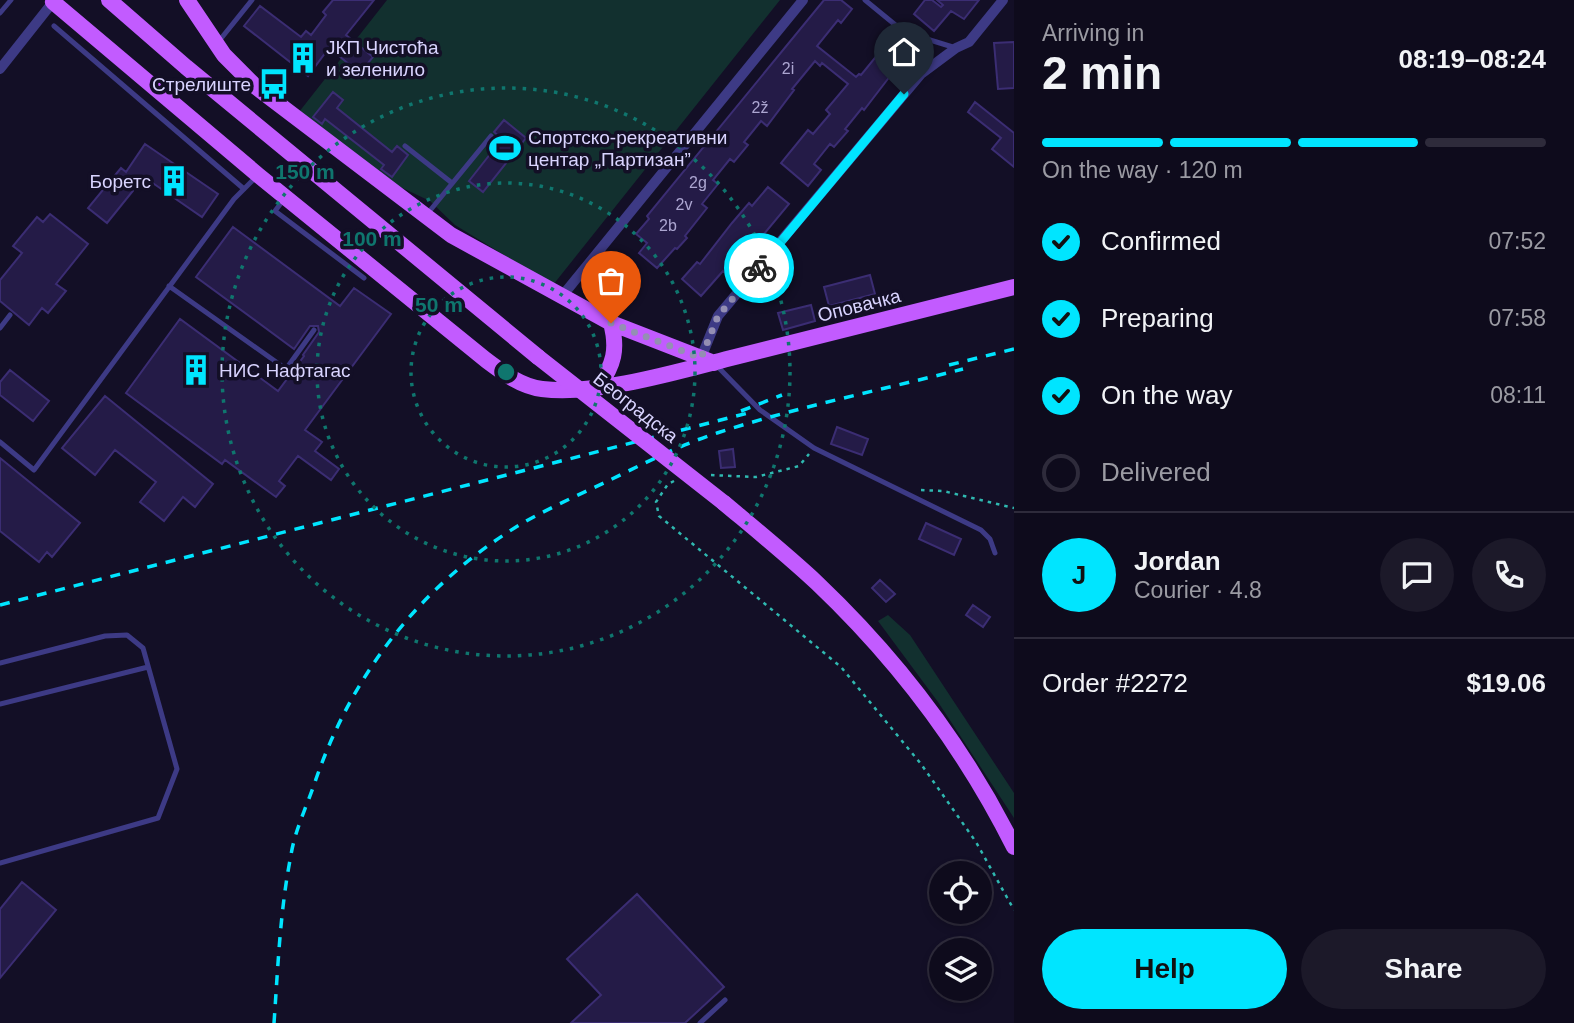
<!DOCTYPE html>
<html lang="en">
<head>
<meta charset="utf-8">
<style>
  body { margin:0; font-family:Helvetica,sans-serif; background:#1c1929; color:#f1f3f6; height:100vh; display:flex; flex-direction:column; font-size:26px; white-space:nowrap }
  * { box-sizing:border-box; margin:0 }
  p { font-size:23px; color:#9b9ba3 }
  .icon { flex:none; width:38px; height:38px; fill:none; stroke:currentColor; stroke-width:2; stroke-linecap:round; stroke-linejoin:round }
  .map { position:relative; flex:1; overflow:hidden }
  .details { display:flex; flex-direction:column; background:#0e0b1c; width:560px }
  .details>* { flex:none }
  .buttons { position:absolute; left:929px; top:861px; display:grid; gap:14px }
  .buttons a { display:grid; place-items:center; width:63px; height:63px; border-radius:50%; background:#0e0b1c; box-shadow:0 4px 10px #0003,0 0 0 2px #2e2b3b; font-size:35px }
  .pin { position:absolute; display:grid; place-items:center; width:60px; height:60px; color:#fff; margin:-72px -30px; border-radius:50% 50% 50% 0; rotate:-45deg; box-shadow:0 0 7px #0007 }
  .pin .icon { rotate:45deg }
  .courier { position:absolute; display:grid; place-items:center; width:70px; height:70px; margin:-35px; border:5px solid #00e5ff; border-radius:50%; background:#fff; color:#222; box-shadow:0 2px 9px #0007 }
  .head em { font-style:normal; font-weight:700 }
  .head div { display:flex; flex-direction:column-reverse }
  .head { display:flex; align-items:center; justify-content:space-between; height:119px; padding:0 28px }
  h1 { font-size:46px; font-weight:700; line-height:52px }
  .bar { display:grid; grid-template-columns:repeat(4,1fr); gap:10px 7px; align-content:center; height:84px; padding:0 28px }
  .bar i { height:9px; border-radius:5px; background:#2e2b3b }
  .bar .current { background:#00e5ff }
  .bar p { grid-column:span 4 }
  .line { display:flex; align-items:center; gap:18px; padding:0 28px; border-top:2px solid #2e2b3b }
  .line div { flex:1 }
  .round { display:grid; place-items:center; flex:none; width:74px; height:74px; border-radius:37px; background:#1c1929 }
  ol { padding:0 28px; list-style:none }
  li { display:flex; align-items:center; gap:21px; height:77px }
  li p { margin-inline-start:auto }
  li .icon { padding:7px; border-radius:50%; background:#00e5ff; color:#111; stroke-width:4 }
  li:last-child { color:#9b9ba3 }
  li i { width:38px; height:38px; border:4px solid #2e2b3b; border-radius:50% }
  .button { display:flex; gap:14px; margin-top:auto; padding:14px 28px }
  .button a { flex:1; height:80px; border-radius:42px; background:#00e5ff; color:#111; font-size:28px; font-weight:700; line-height:80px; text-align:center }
  .button a+a { background:#1c1929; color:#f1f3f6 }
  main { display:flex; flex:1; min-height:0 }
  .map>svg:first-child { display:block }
  .green { fill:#12302f }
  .building { fill:#241b47; stroke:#3b2d73; stroke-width:2 }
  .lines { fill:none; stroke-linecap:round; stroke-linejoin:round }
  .path { stroke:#2fb8b0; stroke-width:2.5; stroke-dasharray:3.5 5; stroke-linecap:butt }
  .service { stroke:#3d3a85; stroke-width:5 }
  .minor { stroke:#3d3a85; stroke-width:10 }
  .primary { stroke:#c25bff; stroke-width:16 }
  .rail { stroke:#00e5ff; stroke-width:3.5; stroke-dasharray:10 9; stroke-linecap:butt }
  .primary-bridge { stroke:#c25bff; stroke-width:16 }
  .done { stroke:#948fb3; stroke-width:7; stroke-dasharray:0 12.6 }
  .route { stroke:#00e5ff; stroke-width:9 }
  .ring { fill:none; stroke:#0f766e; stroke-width:3.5; stroke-dasharray:3.5 7 }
  .labels { text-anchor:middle; stroke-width:7; stroke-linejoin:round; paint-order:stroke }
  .number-label { font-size:16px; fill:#aca6d1 }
  .poi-label { font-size:19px; fill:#d9d4ff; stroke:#130f26; text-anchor:start }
  .street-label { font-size:19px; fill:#d9d4ff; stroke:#130f26 }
  .centre { fill:#0f766e; stroke:#130f26; stroke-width:3.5 }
  .ring-label { font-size:21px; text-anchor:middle; font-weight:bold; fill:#0f766e; stroke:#130f26; stroke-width:7; stroke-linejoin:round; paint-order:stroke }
</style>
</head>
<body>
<main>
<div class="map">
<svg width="1014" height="1023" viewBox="0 0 1014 1023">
  <rect width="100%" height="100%" fill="#130f26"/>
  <path class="green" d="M387,0H780L553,285L455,225L430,201L394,184L299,112Z
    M888,615L910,635L1014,793V818L938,702L878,621Z"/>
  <path class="building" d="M333,0H374L346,35L373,57L360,73L329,48L308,76L244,26L260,6L301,37L306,31L311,35L326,15L323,12Z
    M824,0H841L852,9L841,23L838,20L817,46L856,77L859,74L861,75L879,53L876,51L889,35L904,47L888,66L894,71L864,110L862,108L845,129L848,131L834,147L830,144L814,164L821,170L808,186L781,163L808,130L813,134L830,114L826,110L848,84L822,63L820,66L815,61L792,89L794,90L767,126L761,121L744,142L748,145L734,162L730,159L713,180L718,184L702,204L707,208L685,236L687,238L677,249L675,248L657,268L639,253L647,243L636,234L649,219L647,216Z
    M925,0H932L941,7L943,5L937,0H979L964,19L951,11L934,31L914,14Z
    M1014,42V88L998,89L994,43Z
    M333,92L343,100L337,108L392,152L397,146L408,155L392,177L381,169L384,165L325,119L322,124L313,117Z
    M975,102L1014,133V167L992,149L1001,138L968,112Z
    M504,120L526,138L483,192L469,181L502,139L494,132Z
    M145,144L218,194L202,217L144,177L107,223L88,208L121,168L126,172Z
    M768,187L789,204L729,276L723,271L701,296L682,279L697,262L700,264L732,223L749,203L752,206Z
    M50,214L88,244L56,284L66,291L48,313L42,308L29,325L0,301V280L22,253L13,246L37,217L43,222Z
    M233,227L340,306L354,288L391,314L305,430L322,442L315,451L339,469L331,480L298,456L279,481L285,486L276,497L225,460L222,464L126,393L180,319L278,391L304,356L303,355L319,332L318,326H310L294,349L196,277Z
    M870,275L875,294L829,306L824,287Z
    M811,305L815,321L783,330L778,313Z
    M10,370L49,401L33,421L0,395V382Z
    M105,396L213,484L195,507L183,497L164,521L140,502L156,482L115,450L95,475L62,448Z
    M837,427L868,439L862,455L831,444Z
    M733,449L735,467L721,468L719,451Z
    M0,458L80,523L52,557L47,552L39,562L0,531Z
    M926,523L961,539L954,555L919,539Z
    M880,580L895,594L886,602L872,588Z
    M973,605L990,617L983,627L966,615Z
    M22,882L56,910L0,978V909Z
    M637,894L724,987L685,1023H571L601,995L567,959Z"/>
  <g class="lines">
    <path class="path" d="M711,475L756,477L799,466L809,454
      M674,481L668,484L656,502L659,516L841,667L921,764L976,842L1014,910
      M921,490L943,491L1014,508"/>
    <path class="service" d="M865,0L904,32L956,48
      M0,13L11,0
      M54,26L244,189
      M904,32L917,50L921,73
      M219,41L252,0
      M405,146L452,183
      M284,199L275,211L364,278
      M428,213L491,136
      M169,286L286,369L314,330
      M0,328L10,315
      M716,365L760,410L814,448L981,530L990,539L995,553
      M0,442L34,470L234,199L256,177
      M0,663L105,636L127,635L143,648L177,769L158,818L0,863
      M0,704L148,667
      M700,1023L725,1000"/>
    <path class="minor" d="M0,69L53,2
      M563,295L803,0
      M701,358L718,316L921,74L956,48L969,42L1003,0"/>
    <path class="primary" d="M54,0L53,2L258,175L486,360C502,372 520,386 542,389C597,396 680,371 735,357C828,334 921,311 1014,287
      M109,0L186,67L538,357
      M187,0L224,55L256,87L451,235L611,323L714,363
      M598,387C614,365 618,349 611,323
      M724,503C755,529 787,555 817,583C897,659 965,749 1014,847"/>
    <path class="rail" d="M949,365L1014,349
      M741,411L782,395
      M0,605L752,412
      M274,1023C278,967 280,910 291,855C295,829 308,804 316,779C353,673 420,587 516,527C546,509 579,495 610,480C645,463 680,445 717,433C797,407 881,390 963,369"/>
    <path class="primary-bridge" d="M538,357L724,503"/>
  </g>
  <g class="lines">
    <path class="done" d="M611,323L701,358L718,316L759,268"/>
    <path class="route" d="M759,268L904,94"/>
  </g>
  <g class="ring">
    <circle cx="506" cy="372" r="95"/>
    <circle cx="506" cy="372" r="189"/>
    <circle cx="506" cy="372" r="284"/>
  </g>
  <defs>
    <symbol id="building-bare" viewBox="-9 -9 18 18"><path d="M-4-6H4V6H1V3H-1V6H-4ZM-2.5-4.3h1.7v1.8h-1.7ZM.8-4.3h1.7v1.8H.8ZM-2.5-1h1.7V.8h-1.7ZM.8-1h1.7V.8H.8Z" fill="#00e5ff" stroke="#130f26" stroke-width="2.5" paint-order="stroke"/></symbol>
    <symbol id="bus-bare" viewBox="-9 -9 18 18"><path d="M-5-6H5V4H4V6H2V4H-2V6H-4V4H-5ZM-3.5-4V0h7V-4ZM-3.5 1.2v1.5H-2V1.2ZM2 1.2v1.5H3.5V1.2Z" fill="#00e5ff" stroke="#130f26" stroke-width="2.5" paint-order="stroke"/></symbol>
    <symbol id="stadium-bare" viewBox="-9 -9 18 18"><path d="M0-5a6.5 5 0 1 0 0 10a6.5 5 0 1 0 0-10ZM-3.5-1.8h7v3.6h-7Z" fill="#00e5ff" stroke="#130f26" stroke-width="2.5" paint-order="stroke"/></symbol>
  </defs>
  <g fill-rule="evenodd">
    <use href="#building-bare" x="281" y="36" width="44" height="44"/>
    <use href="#bus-bare" x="252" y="62" width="44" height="44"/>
    <use href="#stadium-bare" x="483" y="126" width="44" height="44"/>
    <use href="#building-bare" x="152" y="159" width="44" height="44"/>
    <use href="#building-bare" x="174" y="348" width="44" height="44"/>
  </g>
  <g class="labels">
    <g class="number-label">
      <text x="788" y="74">2i</text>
      <text x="760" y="113">2ž</text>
      <text x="698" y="188">2g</text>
      <text x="684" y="210">2v</text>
      <text x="668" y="231">2b</text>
    </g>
    <g class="poi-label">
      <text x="326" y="54">ЈКП Чистоћа<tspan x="326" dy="22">и зеленило</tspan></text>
      <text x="251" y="91" text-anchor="end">Стрелиште</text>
      <text x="528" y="144">Спортско-рекреативни<tspan x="528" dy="22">центар „Партизан”</tspan></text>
      <text x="151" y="188" text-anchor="end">Боретс</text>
      <text x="219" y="377">НИС Нафтагас</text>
    </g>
    <g class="street-label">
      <text transform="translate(859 305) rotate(-14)" y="7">Оповачка</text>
      <text transform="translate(636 407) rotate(38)" y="7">Београдска</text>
    </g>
  </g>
  <circle cx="506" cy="372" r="10" class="centre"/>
  <g class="ring-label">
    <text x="305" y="179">150 m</text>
    <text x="372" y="246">100 m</text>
    <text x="439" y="312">50 m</text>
  </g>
</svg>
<div class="buttons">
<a><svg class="icon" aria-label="locate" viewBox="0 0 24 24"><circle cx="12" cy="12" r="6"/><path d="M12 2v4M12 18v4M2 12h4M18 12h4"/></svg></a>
<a><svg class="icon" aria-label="layers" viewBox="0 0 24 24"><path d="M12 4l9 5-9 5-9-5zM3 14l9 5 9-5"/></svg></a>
</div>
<div class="pin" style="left:611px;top:323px;background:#ea580c"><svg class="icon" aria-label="bag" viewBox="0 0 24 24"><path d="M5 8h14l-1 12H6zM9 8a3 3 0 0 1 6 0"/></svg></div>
<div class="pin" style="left:904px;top:94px;background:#1f2937"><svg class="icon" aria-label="home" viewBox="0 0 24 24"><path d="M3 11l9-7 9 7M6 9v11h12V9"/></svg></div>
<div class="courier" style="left:759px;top:268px"><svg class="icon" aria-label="bike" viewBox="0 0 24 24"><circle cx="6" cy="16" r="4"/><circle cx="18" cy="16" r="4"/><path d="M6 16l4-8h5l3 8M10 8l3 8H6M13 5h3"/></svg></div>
</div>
<section class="details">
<div class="head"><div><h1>2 min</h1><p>Arriving in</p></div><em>08:19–08:24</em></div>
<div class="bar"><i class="current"></i><i class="current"></i><i class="current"></i><i></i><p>On the way · 120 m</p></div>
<ol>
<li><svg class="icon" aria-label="check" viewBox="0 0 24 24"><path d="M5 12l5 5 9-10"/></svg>Confirmed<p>07:52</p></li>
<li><svg class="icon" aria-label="check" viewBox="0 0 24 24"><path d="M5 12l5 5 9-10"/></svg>Preparing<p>07:58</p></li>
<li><svg class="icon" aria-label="check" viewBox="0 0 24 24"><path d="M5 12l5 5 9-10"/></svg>On the way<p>08:11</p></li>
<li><i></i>Delivered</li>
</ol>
<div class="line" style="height:126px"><b class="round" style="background:#00e5ff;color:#111">J</b><div><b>Jordan</b><p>Courier · 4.8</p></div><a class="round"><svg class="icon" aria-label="chat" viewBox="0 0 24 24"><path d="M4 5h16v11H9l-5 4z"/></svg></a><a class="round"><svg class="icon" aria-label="phone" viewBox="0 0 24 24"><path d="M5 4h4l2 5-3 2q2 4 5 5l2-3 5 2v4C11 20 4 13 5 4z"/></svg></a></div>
<div class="line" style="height:91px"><div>Order #2272</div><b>$19.06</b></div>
<div class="button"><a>Help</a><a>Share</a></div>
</section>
</main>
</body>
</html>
